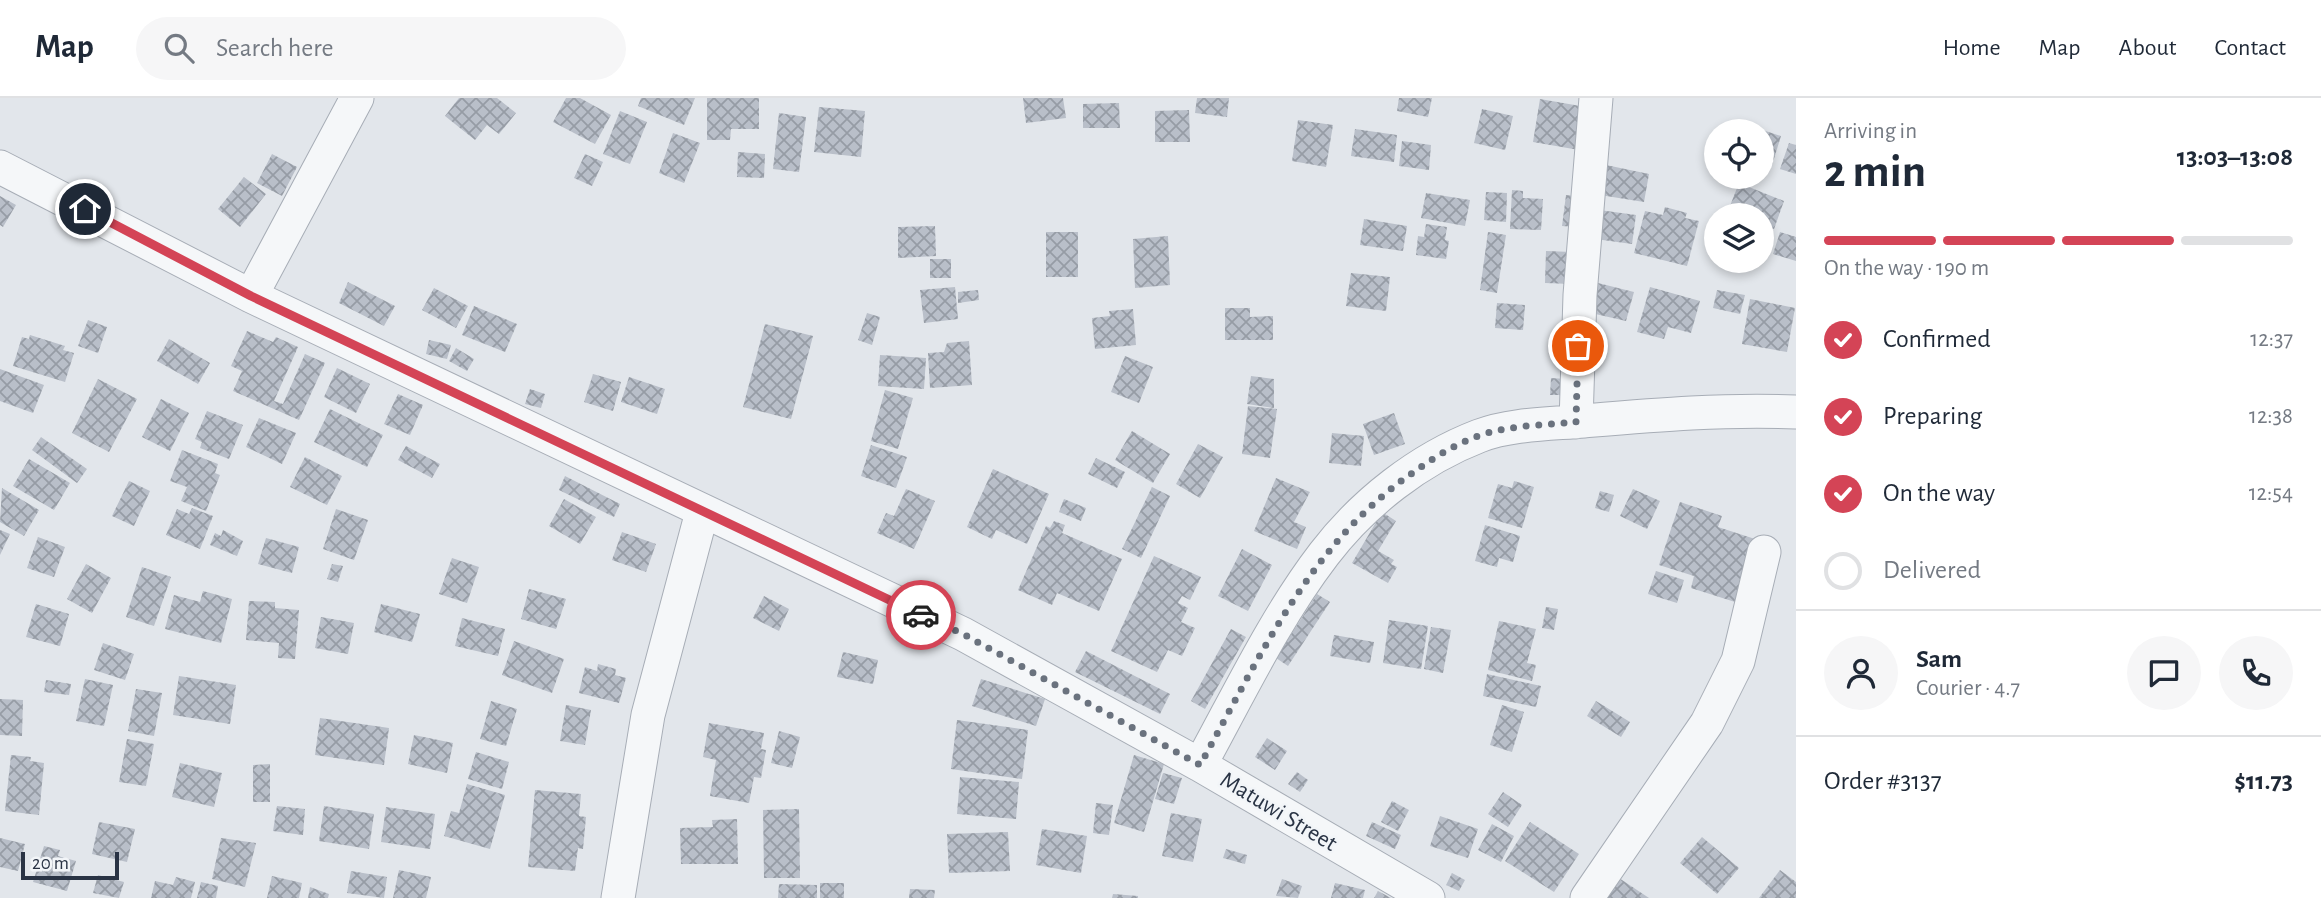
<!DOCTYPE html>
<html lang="en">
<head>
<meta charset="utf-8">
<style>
  body { margin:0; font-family:"Alegreya Sans",sans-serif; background:#f6f6f7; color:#1f2937; height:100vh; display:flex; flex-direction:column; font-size:26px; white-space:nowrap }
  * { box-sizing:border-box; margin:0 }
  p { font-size:23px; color:#747a83 }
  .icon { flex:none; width:38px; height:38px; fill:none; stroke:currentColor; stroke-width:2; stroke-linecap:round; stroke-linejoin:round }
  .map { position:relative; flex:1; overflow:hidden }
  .sheet { display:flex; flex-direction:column; background:#fff; width:525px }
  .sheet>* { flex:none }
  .buttons { position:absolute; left:1704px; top:21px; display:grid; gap:14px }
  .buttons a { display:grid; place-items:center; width:70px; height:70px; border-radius:50%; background:#fff; box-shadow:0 4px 10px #0003; font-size:35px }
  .scale { position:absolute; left:21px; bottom:18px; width:98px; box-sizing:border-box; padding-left:7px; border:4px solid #293344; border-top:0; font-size:19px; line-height:24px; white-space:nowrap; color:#293344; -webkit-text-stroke:5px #f2f5f8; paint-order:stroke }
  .pin { position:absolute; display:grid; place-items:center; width:60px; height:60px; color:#fff; margin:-30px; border:4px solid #fff; border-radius:50%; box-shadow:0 2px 7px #0007 }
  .courier { position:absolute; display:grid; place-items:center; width:70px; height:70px; margin:-35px; border:5px solid #d44456; border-radius:50%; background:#fff; color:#222; box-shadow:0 2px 9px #0007 }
  .head em { font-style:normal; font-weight:600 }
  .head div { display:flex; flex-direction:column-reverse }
  .head { display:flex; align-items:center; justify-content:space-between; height:119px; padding:0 28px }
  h1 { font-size:46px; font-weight:600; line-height:52px }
  .bar { display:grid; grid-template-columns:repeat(4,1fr); gap:10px 7px; align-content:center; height:84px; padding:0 28px }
  .bar i { height:9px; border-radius:5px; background:#e0e1e3 }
  .bar .selected { background:#d44456 }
  .bar p { grid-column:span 4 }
  .line { display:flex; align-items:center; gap:18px; padding:0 28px; border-top:2px solid #e0e1e3 }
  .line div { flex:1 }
  .round { display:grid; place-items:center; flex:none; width:74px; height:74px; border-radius:37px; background:#f6f6f7 }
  ol { padding:0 28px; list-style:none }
  li { display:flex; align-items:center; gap:21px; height:77px }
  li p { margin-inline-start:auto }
  li .icon { padding:7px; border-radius:50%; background:#d44456; color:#fff; stroke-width:4 }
  li:last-child { color:#747a83 }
  li i { width:38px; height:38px; border:4px solid #e0e1e3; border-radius:50% }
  header { display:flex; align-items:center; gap:42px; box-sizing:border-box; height:98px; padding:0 35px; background:#fff; border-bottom:2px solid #e0e1e3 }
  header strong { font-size:33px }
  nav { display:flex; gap:38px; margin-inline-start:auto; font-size:24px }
  .search { width:490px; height:63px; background:#f6f6f7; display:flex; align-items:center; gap:18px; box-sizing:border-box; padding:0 24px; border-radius:38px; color:#747a83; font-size:26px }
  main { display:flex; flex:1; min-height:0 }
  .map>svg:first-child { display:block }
  .building { fill:url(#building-cross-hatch) }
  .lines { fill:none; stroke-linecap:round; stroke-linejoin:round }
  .minor-casing { stroke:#a7adb6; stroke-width:35 }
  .minor { stroke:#f5f7f9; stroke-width:33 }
  .done { stroke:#6a727e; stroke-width:7; stroke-dasharray:0 12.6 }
  .route { stroke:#d44456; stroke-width:9 }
  .labels { text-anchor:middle; stroke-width:5; stroke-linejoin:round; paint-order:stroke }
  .street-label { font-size:24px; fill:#293344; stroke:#f2f5f8 }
</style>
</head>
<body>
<header>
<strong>Map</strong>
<div class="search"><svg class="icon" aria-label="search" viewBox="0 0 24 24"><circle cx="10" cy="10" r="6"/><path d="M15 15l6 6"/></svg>Search here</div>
<nav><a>Home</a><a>Map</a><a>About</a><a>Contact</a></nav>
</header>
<main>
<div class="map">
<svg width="1796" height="800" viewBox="0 0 1796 800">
  <defs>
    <pattern id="building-cross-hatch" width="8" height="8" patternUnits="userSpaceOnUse" patternTransform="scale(1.75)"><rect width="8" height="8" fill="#b9bfc9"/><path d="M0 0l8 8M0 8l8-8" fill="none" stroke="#969ca5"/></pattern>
  </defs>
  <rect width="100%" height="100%" fill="#e2e6eb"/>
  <path class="building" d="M459,0H497L516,15L499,36L487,27L475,42L445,18Z
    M566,0H580L611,17L595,46L553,24Z
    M641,0H695L684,27L638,8Z
    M707,0H759V31H731L730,42H707Z
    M1023,0H1063L1066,20L1026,25Z
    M1197,0H1229L1227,19L1195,15Z
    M1399,0H1432L1428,19L1397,13Z
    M1540,1L1586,9L1579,52L1533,44Z
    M1119,5L1120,30H1083V6Z
    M819,9L865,13L861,59L814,54Z
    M1482,11L1513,18L1505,52L1474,45Z
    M1189,12L1190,44H1155V13Z
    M620,13L647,24L630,66L603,56Z
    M779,15L806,19L799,74L773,71Z
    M1298,22L1333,27L1326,69L1292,63Z
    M1747,27L1781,38L1772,67L1762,64V33H1744Z
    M1355,31L1397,37L1394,64L1351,58Z
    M673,35L700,45L684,85L659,75Z
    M1402,43L1431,47L1429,72L1399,68Z
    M1789,45L1796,47V76L1780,71Z
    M738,54L765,56L764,80L737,79Z
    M272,56L297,69L282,98L257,85Z
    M585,56L603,64L592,88L574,80Z
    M1606,67L1649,76L1644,104L1600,97Z
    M244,79L266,96L240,129L218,111Z
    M1739,85L1784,103L1774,131L1762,126V117H1739L1728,113Z
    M1512,92L1523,93V100L1543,101L1541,132L1510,131Z
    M1486,94L1507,95L1506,124L1484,122Z
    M1426,95L1470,102L1465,128L1421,120Z
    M1566,97L1580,99L1576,129L1562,128Z
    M0,98L16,107L3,129L0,127Z
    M1665,109L1687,115L1685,120L1699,123L1687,168L1634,155L1645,113L1663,117Z
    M1592,111L1636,117L1632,146L1588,140Z
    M1364,121L1407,128L1403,153L1360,147Z
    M1426,126L1447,129L1445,142L1449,143L1446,161L1416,157L1418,138L1424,139Z
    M935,128L936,158L898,160V129Z
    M1046,134H1078V179H1046Z
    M1488,134L1506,137L1497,195L1480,192Z
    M1780,134L1796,139V163L1773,156Z
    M1168,138L1170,187L1135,190L1133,141Z
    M1546,153L1572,154L1571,186L1545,185Z
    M930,161H951V180H930Z
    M1351,175L1390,179L1386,213L1346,208Z
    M348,184L395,208L384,228L339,205Z
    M1598,185L1634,194L1626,223L1591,215Z
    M955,189L958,221L924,225L920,192Z
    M1650,189L1700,203L1691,235L1668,229L1664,241L1637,234Z
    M434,190L468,208L456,230L422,212Z
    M978,192L979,202L958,205V194Z
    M1717,192L1745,197L1740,216L1713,210Z
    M1750,201L1795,210L1787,254L1742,246Z
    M1497,205L1525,207L1523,232L1495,230Z
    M474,208L517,226L505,254L462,237Z
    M1225,210H1250V219L1273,218V242H1225Z
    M1133,211L1136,247L1095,251L1092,220L1110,218L1109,213Z
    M867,215L880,219L872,247L858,242Z
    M88,222L107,229L98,255L78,248Z
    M765,226L813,238L791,321L743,309Z
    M247,233L273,244L276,239L298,249L274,303L283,306L305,256L325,265L299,322L233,293L242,273L231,268Z
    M30,237L65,248L63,252L74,255L65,284L13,268L22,239L29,241Z
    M1584,238L1598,240L1597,261L1582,260Z
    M169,241L210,265L198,286L157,263Z
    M429,242L451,247L447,261L426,256Z
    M969,243L972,287L930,290L928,255L944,254L947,245Z
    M456,250L474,261L467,273L449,263Z
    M880,257L926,260L924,291L878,288Z
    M1125,258L1153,269L1139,305L1111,294Z
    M337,270L370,286L356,315L324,299Z
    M0,271L44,287L33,315L0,303Z
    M593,276L621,284L613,313L584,304Z
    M1251,278L1274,281V310L1247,306Z
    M629,279L665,291L657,316L621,304Z
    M1551,280L1566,281V297H1550Z
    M98,281L137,301L109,354L72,335Z
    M530,291L545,296L541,310L525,306Z
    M885,292L913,300L898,351L871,343Z
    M398,296L423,307L410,337L384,326Z
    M161,301L189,315L170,353L142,339Z
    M1248,308L1277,311L1270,360L1242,356Z
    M330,311L383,337L367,369L314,344Z
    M207,313L243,327L229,361L200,350L202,344L195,341Z
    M1394,315L1405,346L1374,357L1363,326Z
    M259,320L296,335L282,366L246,349Z
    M1132,333L1170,356L1153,385L1115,362Z
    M1332,335L1364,338L1361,368L1329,365Z
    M41,339L87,371L77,385L32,352Z
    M1198,346L1223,359L1200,400L1176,386Z
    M871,347L907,359L896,390L861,378Z
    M406,348L440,366L432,380L398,362Z
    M182,352L218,366L215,375L220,377L206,413L181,403L187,389L170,383Z
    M305,359L342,378L327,407L290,389Z
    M1096,360L1125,374L1117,390L1088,376Z
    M29,361L70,385L54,412L13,388Z
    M993,371L1049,396L1027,446L996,432L992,441L967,429Z
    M565,378L620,406L614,419L559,392Z
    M1276,380L1310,394L1294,424L1306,429L1297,451L1254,433Z
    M129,383L150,393L134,428L112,418Z
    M1514,383L1534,389L1522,430L1488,420L1498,386L1512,390Z
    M1152,389L1170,398L1141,460L1122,451Z
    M2,390L39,412L24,438L0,424Z
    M906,391L935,403L914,451L877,435L886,415L894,418Z
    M1633,391L1660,403L1647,431L1620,418Z
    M1600,393L1614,397L1609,414L1595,410Z
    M564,401L596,419L580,446L549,428Z
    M1064,401L1086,410L1081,423L1059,414Z
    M1680,404L1722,418L1718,429L1755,441L1735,504L1691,490L1694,478L1659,467Z
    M192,410L213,418L200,451L166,437L177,411L189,416Z
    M336,411L368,422L354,462L323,451Z
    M1382,414L1396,423L1378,453L1394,462L1391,466L1397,469L1388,485L1352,465Z
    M1054,423L1065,427L1062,435L1122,461L1099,513L1057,495L1052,507L1018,492L1046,428L1050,430Z
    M1485,427L1520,438L1513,464L1499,460L1497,469L1475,463Z
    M0,432L10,436L0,457Z
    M223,432L243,443L237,458L210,447L215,435L221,438Z
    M622,434L656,446L646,474L612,462Z
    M38,439L65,449L54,479L27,470Z
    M266,440L299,449L292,475L258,466Z
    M1242,451L1272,467L1248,513L1218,498Z
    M1154,458L1201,479L1190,502L1182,498L1178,505L1188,510L1181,524L1195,530L1182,558L1168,552L1157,574L1111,553Z
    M452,460L479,469L467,505L439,496Z
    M86,466L111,480L92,515L67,501Z
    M332,466L343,468L338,484L327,481Z
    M142,469L171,479L154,528L126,519Z
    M1656,473L1684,482L1677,505L1648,496Z
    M529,491L566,501L556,531L521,521Z
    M203,493L232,501L221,545L165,531L174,497L200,504Z
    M1317,496L1330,504L1288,568L1276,560Z
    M764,498L789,511L779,533L753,520Z
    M249,503L275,504V510L299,512L295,561L278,560L279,545L246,542Z
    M36,506L69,516L60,548L26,539Z
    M381,506L420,516L412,544L374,534Z
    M1546,509L1558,511L1554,532L1542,530Z
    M321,519L354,525L348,556L315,550Z
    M462,520L505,531L498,558L455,548Z
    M1389,522L1428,528L1421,571L1383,565Z
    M1499,523L1536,531L1527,565L1536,567L1532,583L1488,572Z
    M1431,529L1451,532L1443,575L1424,571Z
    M1231,531L1246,539L1205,611L1191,603Z
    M1334,537L1374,544L1370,565L1330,558Z
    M514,543L564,561L552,595L502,577Z
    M103,545L134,556L125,582L94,572Z
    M1086,553L1170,596L1160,616L1075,574Z
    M843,554L878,562L873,586L837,579Z
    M598,566L616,571L615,577L626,580L619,605L579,595L585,569L597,573Z
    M1487,576L1541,588L1536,609L1483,598Z
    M179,578L236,587L230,626L173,617Z
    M85,581L113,587L104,628L76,623Z
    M981,581L1045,601L1036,628L972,608Z
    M46,582L71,586L69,597L44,594Z
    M136,591L162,595L154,638L128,633Z
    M0,601L23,602L22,638L0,637Z
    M491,603L517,611L506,648L480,641Z
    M1596,603L1630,624L1621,639L1587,618Z
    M566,607L591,612L585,647L560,643Z
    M1502,607L1524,614L1512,654L1490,647Z
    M320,620L389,630L384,667L315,657Z
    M957,622L1028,632L1022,681L951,671Z
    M709,625L764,635L761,651L766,652L761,680L754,679L749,705L710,698L716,662L703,659Z
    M779,633L800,639L792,670L771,665Z
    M414,637L453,645L447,675L408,666Z
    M1267,640L1287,653L1275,672L1255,659Z
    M127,641L154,646L146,688L119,684Z
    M476,654L509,664L502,691L468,681Z
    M11,657L31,659L30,663L44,665L39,717L5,713Z
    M1134,657L1164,666L1144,734L1114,725Z
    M180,665L222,675L214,709L172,699Z
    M270,666V704H253V667Z
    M1297,674L1308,682L1300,694L1288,686Z
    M1163,675L1182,680L1174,706L1155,701Z
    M960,679L1019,684L1016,721L957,716Z
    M467,686L505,697L490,751L444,738L451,713L459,715Z
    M535,692L581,696L579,718L586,719L583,751L578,750L575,773L528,769Z
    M1503,694L1522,707L1508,729L1488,716Z
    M1392,703L1409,712L1398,733L1381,724Z
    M1096,705L1113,707L1109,737L1093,735Z
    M277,708L305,711L303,737L273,733Z
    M324,708L374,716L369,751L319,743Z
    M386,709L435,716L430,751L381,744Z
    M799,711L800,780H764L763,712Z
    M1171,715L1202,721L1193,764L1162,758Z
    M1440,718L1478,731L1468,760L1430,748Z
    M737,721L738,766H681L680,730L713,729L712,722Z
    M99,724L135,731L127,764L92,756Z
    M1372,724L1401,737L1395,751L1366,738Z
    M1530,724L1579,756L1554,794L1505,763Z
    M1492,726L1514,738L1501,764L1478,752Z
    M1042,731L1087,738L1081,775L1036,767Z
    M1008,734L1010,773L949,775L947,736Z
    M1702,739L1739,770L1717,796L1680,765Z
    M0,740L25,746L18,773L0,769Z
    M221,740L256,745L245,789L212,781Z
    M44,748L60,752L58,758L76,763L67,793L33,784Z
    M1226,751L1247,757L1245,766L1223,760Z
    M399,772L431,779L426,800H393Z
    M1780,772L1796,784V800H1759Z
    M351,773L387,779L384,800L347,795Z
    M1452,775L1465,782L1459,793L1446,787Z
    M1613,776L1649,800H1597Z
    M98,777L124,784L119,800L93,795Z
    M272,778L302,785L299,800H267Z
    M176,779L195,784L191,800H151L155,783L173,787Z
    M1282,781L1302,788L1298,800L1276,798Z
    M201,784L218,788L216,800H197Z
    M820,785H844V800H820Z
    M1335,785L1365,792L1363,800H1331Z
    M779,786L817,787V800H778Z
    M310,789L329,796L328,800H308Z
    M910,791L935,792L934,800H909Z
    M1378,793L1391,800H1374Z
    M1113,796L1138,798V800H1112Z"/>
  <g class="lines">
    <defs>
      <path id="minor" d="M0,69L251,198L963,536L1200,667L1428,800
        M251,198L357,0
        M1576,324L1580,197L1596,0
        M1200,667C1239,596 1275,520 1324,456C1363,405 1419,361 1479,338C1510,326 1550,326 1584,323C1655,317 1724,311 1796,314
        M618,800L648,617L702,414
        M1587,800L1707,625L1738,563L1764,454"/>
    </defs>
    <use href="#minor" class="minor-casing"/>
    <use href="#minor" class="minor"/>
  </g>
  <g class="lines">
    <path class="done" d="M921,517L963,536L1200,667C1259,561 1309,447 1411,376C1433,360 1455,346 1481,337C1511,327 1545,327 1576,324L1578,248"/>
    <path class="route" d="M85,111L251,198L921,517"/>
  </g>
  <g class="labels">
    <g class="street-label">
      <text transform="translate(1279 713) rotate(31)" y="8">Matuwi Street</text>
    </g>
  </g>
</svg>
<div class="buttons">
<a><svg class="icon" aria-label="locate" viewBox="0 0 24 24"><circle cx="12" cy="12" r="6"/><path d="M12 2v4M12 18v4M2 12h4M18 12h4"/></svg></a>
<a><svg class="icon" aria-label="layers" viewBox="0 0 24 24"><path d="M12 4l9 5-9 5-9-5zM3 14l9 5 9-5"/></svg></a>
</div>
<div class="scale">20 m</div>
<div class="pin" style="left:1578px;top:248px;background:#ea580c"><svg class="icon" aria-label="bag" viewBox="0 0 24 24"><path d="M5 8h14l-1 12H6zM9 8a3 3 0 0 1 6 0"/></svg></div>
<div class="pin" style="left:85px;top:111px;background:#1f2937"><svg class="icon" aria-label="home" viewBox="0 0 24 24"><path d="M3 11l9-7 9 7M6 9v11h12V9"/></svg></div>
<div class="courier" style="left:921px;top:517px"><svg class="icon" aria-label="car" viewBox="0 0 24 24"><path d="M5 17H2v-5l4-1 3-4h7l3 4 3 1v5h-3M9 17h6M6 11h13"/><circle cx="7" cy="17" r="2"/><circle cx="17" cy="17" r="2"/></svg></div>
</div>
<section class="sheet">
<div class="head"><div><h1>2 min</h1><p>Arriving in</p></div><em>13:03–13:08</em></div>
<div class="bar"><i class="selected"></i><i class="selected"></i><i class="selected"></i><i></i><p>On the way · 190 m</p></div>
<ol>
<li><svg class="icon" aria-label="check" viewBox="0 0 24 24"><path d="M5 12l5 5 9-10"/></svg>Confirmed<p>12:37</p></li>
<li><svg class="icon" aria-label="check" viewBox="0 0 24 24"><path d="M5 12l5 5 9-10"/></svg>Preparing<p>12:38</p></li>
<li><svg class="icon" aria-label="check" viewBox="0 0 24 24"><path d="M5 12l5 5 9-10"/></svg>On the way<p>12:54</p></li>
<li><i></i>Delivered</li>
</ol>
<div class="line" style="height:126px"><a class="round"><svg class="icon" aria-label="person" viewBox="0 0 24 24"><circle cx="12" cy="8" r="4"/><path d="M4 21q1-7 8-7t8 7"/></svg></a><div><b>Sam</b><p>Courier · 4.7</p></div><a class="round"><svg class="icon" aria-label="chat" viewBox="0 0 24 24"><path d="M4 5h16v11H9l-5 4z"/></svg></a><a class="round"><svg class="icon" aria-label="phone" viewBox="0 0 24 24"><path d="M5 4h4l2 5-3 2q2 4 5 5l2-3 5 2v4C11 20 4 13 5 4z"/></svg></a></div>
<div class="line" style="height:91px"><div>Order #3137</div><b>$11.73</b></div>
</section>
</main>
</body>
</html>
